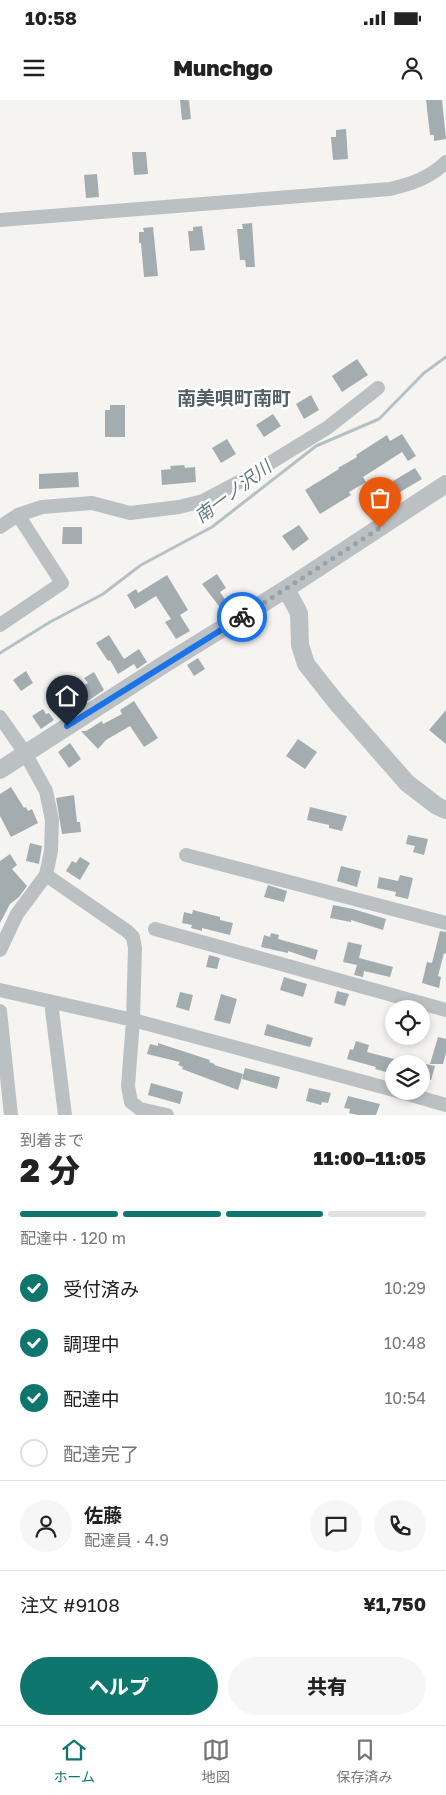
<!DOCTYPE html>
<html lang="ja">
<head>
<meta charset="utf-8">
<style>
  body { margin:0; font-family:"Golos Text","Noto Sans JP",sans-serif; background:#f6f6f6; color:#222; height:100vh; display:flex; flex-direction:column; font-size:19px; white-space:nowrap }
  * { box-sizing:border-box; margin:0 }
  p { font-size:16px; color:#767676 }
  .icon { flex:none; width:28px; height:28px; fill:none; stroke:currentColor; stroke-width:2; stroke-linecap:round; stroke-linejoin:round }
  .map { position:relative; height:1015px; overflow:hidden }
  .drawer { display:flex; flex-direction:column; background:#fff; flex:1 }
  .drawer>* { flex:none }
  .buttons { position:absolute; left:385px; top:900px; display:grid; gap:10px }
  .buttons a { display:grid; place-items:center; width:45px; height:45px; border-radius:50%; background:#fff; box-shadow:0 2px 8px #0003; font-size:25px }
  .pin { position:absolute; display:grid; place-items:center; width:42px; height:42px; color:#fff; margin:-51px -21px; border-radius:50% 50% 50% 0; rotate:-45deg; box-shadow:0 0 5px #0007 }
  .pin .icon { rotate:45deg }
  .courier { position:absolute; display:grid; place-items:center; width:50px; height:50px; margin:-25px; border:4px solid #1a73e8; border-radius:50%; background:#fff; color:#222; box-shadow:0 1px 6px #0007 }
  .head em { font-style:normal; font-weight:800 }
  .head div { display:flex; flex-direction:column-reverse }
  .head { display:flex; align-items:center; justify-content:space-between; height:85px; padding:0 20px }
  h1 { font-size:32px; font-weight:800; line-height:38px }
  .bar { display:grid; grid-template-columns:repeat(4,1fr); gap:8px 5px; align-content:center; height:60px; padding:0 20px }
  .bar i { height:6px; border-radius:4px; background:#e0e0e0 }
  .bar .active { background:#0f766e }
  .bar p { grid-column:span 4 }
  .line { display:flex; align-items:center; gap:12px; padding:0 20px; border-top:1px solid #e0e0e0 }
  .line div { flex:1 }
  .round { display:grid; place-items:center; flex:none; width:52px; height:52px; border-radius:26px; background:#f6f6f6 }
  ol { padding:0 20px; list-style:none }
  li { display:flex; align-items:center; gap:15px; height:55px }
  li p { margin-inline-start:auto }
  li .icon { padding:5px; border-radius:50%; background:#0f766e; color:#fff; stroke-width:4 }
  li:last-child { color:#767676 }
  li i { width:28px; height:28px; border:2px solid #e0e0e0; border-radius:50% }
  .action { display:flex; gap:10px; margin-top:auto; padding:10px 20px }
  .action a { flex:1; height:58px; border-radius:30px; background:#0f766e; color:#fff; font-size:20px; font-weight:800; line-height:58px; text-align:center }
  .action a+a { background:#f6f6f6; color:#222 }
  .status { display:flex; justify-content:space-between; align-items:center; height:35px; padding:0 25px; background:#fff; direction:ltr }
  .status svg { height:14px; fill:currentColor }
  header { display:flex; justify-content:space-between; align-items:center; height:65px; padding:0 20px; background:#fff; font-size:22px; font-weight:800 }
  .tab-bar { display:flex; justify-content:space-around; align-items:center; height:70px; border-top:1px solid #e0e0e0; background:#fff; font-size:14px; color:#767676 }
  .tab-bar a { display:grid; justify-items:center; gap:2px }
  .tab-bar .active { color:#0f766e }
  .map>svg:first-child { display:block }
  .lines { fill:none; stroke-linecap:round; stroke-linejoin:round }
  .stream { stroke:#b5c2c5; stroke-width:3 }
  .building { fill:#a3adb0 }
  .minor { stroke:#bbc1c3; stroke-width:14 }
  .tertiary { stroke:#bbc1c3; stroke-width:18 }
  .done { stroke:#97a3a8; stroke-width:5; stroke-dasharray:0 9 }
  .route { stroke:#1a73e8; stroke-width:6 }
  .labels { text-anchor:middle; stroke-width:5; stroke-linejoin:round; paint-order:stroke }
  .water-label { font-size:18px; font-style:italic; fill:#617a7e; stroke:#fff }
  .quarter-label { font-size:19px; font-weight:bold; fill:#536066; stroke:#fff }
</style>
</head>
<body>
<div class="status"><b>10:58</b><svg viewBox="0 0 49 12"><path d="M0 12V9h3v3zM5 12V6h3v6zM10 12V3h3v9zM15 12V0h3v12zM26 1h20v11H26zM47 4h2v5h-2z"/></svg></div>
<header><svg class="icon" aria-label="menu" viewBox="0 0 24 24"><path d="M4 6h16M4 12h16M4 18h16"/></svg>Munchgo<svg class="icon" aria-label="person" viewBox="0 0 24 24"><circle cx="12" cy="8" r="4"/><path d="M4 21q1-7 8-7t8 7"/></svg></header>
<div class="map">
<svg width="446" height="1015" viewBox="0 0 446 1015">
  <rect width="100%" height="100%" fill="#f5f4f1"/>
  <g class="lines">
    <path class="stream" d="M0,553L50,522L103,494L141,465L212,427L316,346L379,319L424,273L446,257"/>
  </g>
  <path class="building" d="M180,0H189L191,19L182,20Z
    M426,0H442L446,39L434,41V35H430Z
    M346,29L348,59L333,60L331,37H336V30Z
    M132,52H146L148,74L134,75Z
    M97,74L99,97L86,98L84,75Z
    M252,123L255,167H246L245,160H240L237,129H243L242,124Z
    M202,126L205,150L190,151L188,131H193V127Z
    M153,127L158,176L144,177L141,143H139V132H144L143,128Z
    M357,259L368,275L342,292L332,276Z
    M311,295L319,310L304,319L296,304Z
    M110,305H125V337H105V310H110Z
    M273,314L281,326L264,337L256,325Z
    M402,334L416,356L408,361L402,352L363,377L366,382L349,392L351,395L320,414L305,390L339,369L338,368L357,357L356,355L387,335L390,341Z
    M227,339L236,354L221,363L212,348Z
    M184,365L185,368L195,367L196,382L162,385L161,370L171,369L170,366Z
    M415,368L422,379L400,392L393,381Z
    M78,372L79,387L39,389V374Z
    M299,425L309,439L293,451L282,436Z
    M63,427H82V444H62Z
    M217,474L226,488L220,492L232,510L225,514L202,484Z
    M167,475L188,510L180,515L190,531L176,539L165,522L171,519L156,496L135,509L127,495L136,489L138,493Z
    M109,535L124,559L139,549L147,562L137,569L134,564L118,574L110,560L108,561L96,543Z
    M198,558L205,569L194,576L187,565Z
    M26,571L33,583L21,591L13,580Z
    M94,572L104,590L88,601L80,587L88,583L84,578Z
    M134,601L158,638L144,647L130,626L106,640L98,649L81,631H86L102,621L103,624L122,614L120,610Z
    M43,609L46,614L49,613L54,620L41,629L32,616Z
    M446,610V644L429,630Z
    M298,639L317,652L305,669L286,656Z
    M70,643L81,659L69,668L58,652Z
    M11,687L24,708L26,707L28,711L32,709L38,723L11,737L0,716V694Z
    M74,695L77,722H80L81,732L62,734L56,698Z
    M310,707L347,716L342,731L329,728V725L307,720Z
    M408,735L428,739L424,755L413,752L415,746L406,744Z
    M30,743L42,746L39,764L26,761Z
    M10,754L17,765L12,769L27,786L19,797L10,804L0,823V761Z
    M80,757L90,763L80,780L66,771L72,761L76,763Z
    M341,766L361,771L357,787L337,781Z
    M400,775L413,778L408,799L395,796L396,792L377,788L379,777L398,781Z
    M268,785L287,791L284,802L264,797Z
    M333,805L353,809L386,819L383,830L351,820V822L330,818Z
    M193,810L220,817V820L233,823L230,835L202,828V831L191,828L192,825L182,823L184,812L192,814Z
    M440,831L446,832V854L444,853L438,876L441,877L439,888L422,883L427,862L432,863Z
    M271,833L279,835L278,839L318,850L315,860L288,851V853L261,847L264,835L270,837Z
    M348,842L362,845L359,858L393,867L390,877L364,871L363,877L354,875L357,865L343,862Z
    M209,855L220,858L217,869L206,867Z
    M284,877L307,884L303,897L280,890Z
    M337,891L349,894L345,906L334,903Z
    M180,892L193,895L189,911L176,907Z
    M221,894L237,899L230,924L214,920Z
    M267,924L313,938L310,947L264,935Z
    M438,937L446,939V953L443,964H430Z
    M356,941L369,945L367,952L394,959V971L387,969L386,972L375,969L376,967L347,959L350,949L353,950Z
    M158,943L210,960L209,962L215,964L214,965L243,974L238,990L182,969L183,967L178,965L180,962L147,954L150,944L158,946Z
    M421,963L435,966L431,980L421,978Z
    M245,968L280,977L277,989L242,979Z
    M151,983L183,992L180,1004L148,995Z
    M309,988L331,993L328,1003L322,1002L321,1005L306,1001Z
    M348,996L380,1004L376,1015H358L349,1013L350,1009L344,1008Z"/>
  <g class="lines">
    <path class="minor" d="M0,120L390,89C411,84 430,78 446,62
      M0,427L18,415L42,407L92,403L130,413L179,407L203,401L239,382L327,328L378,288
      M0,525L62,483L18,415
      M0,617L25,653L46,691L52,720L51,751L46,775L17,814L0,850
      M186,755L446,823
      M46,775L127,831L133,837L135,848L133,920L128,986L131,1002L140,1009L167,1015
      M155,829L446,910
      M0,890L133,920L394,990
      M51,902L65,1015
      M0,911L11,1015
      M397,991L446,1005"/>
    <path class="tertiary" d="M286,489L299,513L300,545L306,564L336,602L407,683L437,706L446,710
      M0,670L163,565L286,489L446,384"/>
  </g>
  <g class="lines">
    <path class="done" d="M242,517L380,428"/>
    <path class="route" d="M67,626L242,517"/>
  </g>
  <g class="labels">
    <g class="water-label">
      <text transform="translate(233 392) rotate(-37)" y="6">南一ノ沢川</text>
    </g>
    <g class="quarter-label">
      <text x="234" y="305">南美唄町南町</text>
    </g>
  </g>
</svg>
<div class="buttons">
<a><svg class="icon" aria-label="locate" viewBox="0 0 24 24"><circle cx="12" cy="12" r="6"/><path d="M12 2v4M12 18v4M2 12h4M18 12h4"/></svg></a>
<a><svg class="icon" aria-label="layers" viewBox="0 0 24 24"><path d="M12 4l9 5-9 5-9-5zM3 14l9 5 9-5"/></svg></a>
</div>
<div class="pin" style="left:380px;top:428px;background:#ea580c"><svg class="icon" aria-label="bag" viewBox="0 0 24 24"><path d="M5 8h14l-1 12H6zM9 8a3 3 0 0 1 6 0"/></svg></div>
<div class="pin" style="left:67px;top:626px;background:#1f2937"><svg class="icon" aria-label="home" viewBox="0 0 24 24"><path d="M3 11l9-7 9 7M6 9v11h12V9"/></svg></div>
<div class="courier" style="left:242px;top:517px"><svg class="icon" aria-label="bike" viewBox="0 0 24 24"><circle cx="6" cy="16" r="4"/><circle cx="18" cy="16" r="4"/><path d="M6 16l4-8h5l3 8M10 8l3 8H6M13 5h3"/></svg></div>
</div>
<section class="drawer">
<div class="head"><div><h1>2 分</h1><p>到着まで</p></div><em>11:00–11:05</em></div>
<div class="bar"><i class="active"></i><i class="active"></i><i class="active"></i><i></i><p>配達中 · 120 m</p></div>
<ol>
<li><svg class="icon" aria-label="check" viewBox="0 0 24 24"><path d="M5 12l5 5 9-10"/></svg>受付済み<p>10:29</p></li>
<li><svg class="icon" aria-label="check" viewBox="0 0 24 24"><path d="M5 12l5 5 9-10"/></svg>調理中<p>10:48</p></li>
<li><svg class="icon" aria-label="check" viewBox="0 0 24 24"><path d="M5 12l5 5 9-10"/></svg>配達中<p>10:54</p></li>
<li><i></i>配達完了</li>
</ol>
<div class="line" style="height:90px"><a class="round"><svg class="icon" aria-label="person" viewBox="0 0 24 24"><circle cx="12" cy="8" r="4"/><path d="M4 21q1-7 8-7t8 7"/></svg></a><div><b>佐藤</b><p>配達員 · 4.9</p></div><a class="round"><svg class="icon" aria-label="chat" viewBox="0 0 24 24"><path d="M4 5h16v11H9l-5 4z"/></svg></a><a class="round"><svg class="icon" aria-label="phone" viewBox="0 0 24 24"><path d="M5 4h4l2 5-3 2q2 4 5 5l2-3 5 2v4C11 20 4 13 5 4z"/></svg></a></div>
<div class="line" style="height:65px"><div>注文 #9108</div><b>¥1,750</b></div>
<div class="action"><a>ヘルプ</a><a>共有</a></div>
</section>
<nav class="tab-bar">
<a class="active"><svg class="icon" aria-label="home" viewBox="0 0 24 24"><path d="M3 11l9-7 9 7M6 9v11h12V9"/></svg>ホーム</a>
<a><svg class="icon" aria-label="map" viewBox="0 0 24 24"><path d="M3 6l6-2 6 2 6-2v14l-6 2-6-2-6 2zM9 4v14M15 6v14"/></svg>地図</a>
<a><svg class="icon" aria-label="saved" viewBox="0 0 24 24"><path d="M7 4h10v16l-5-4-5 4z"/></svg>保存済み</a>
</nav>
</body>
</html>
